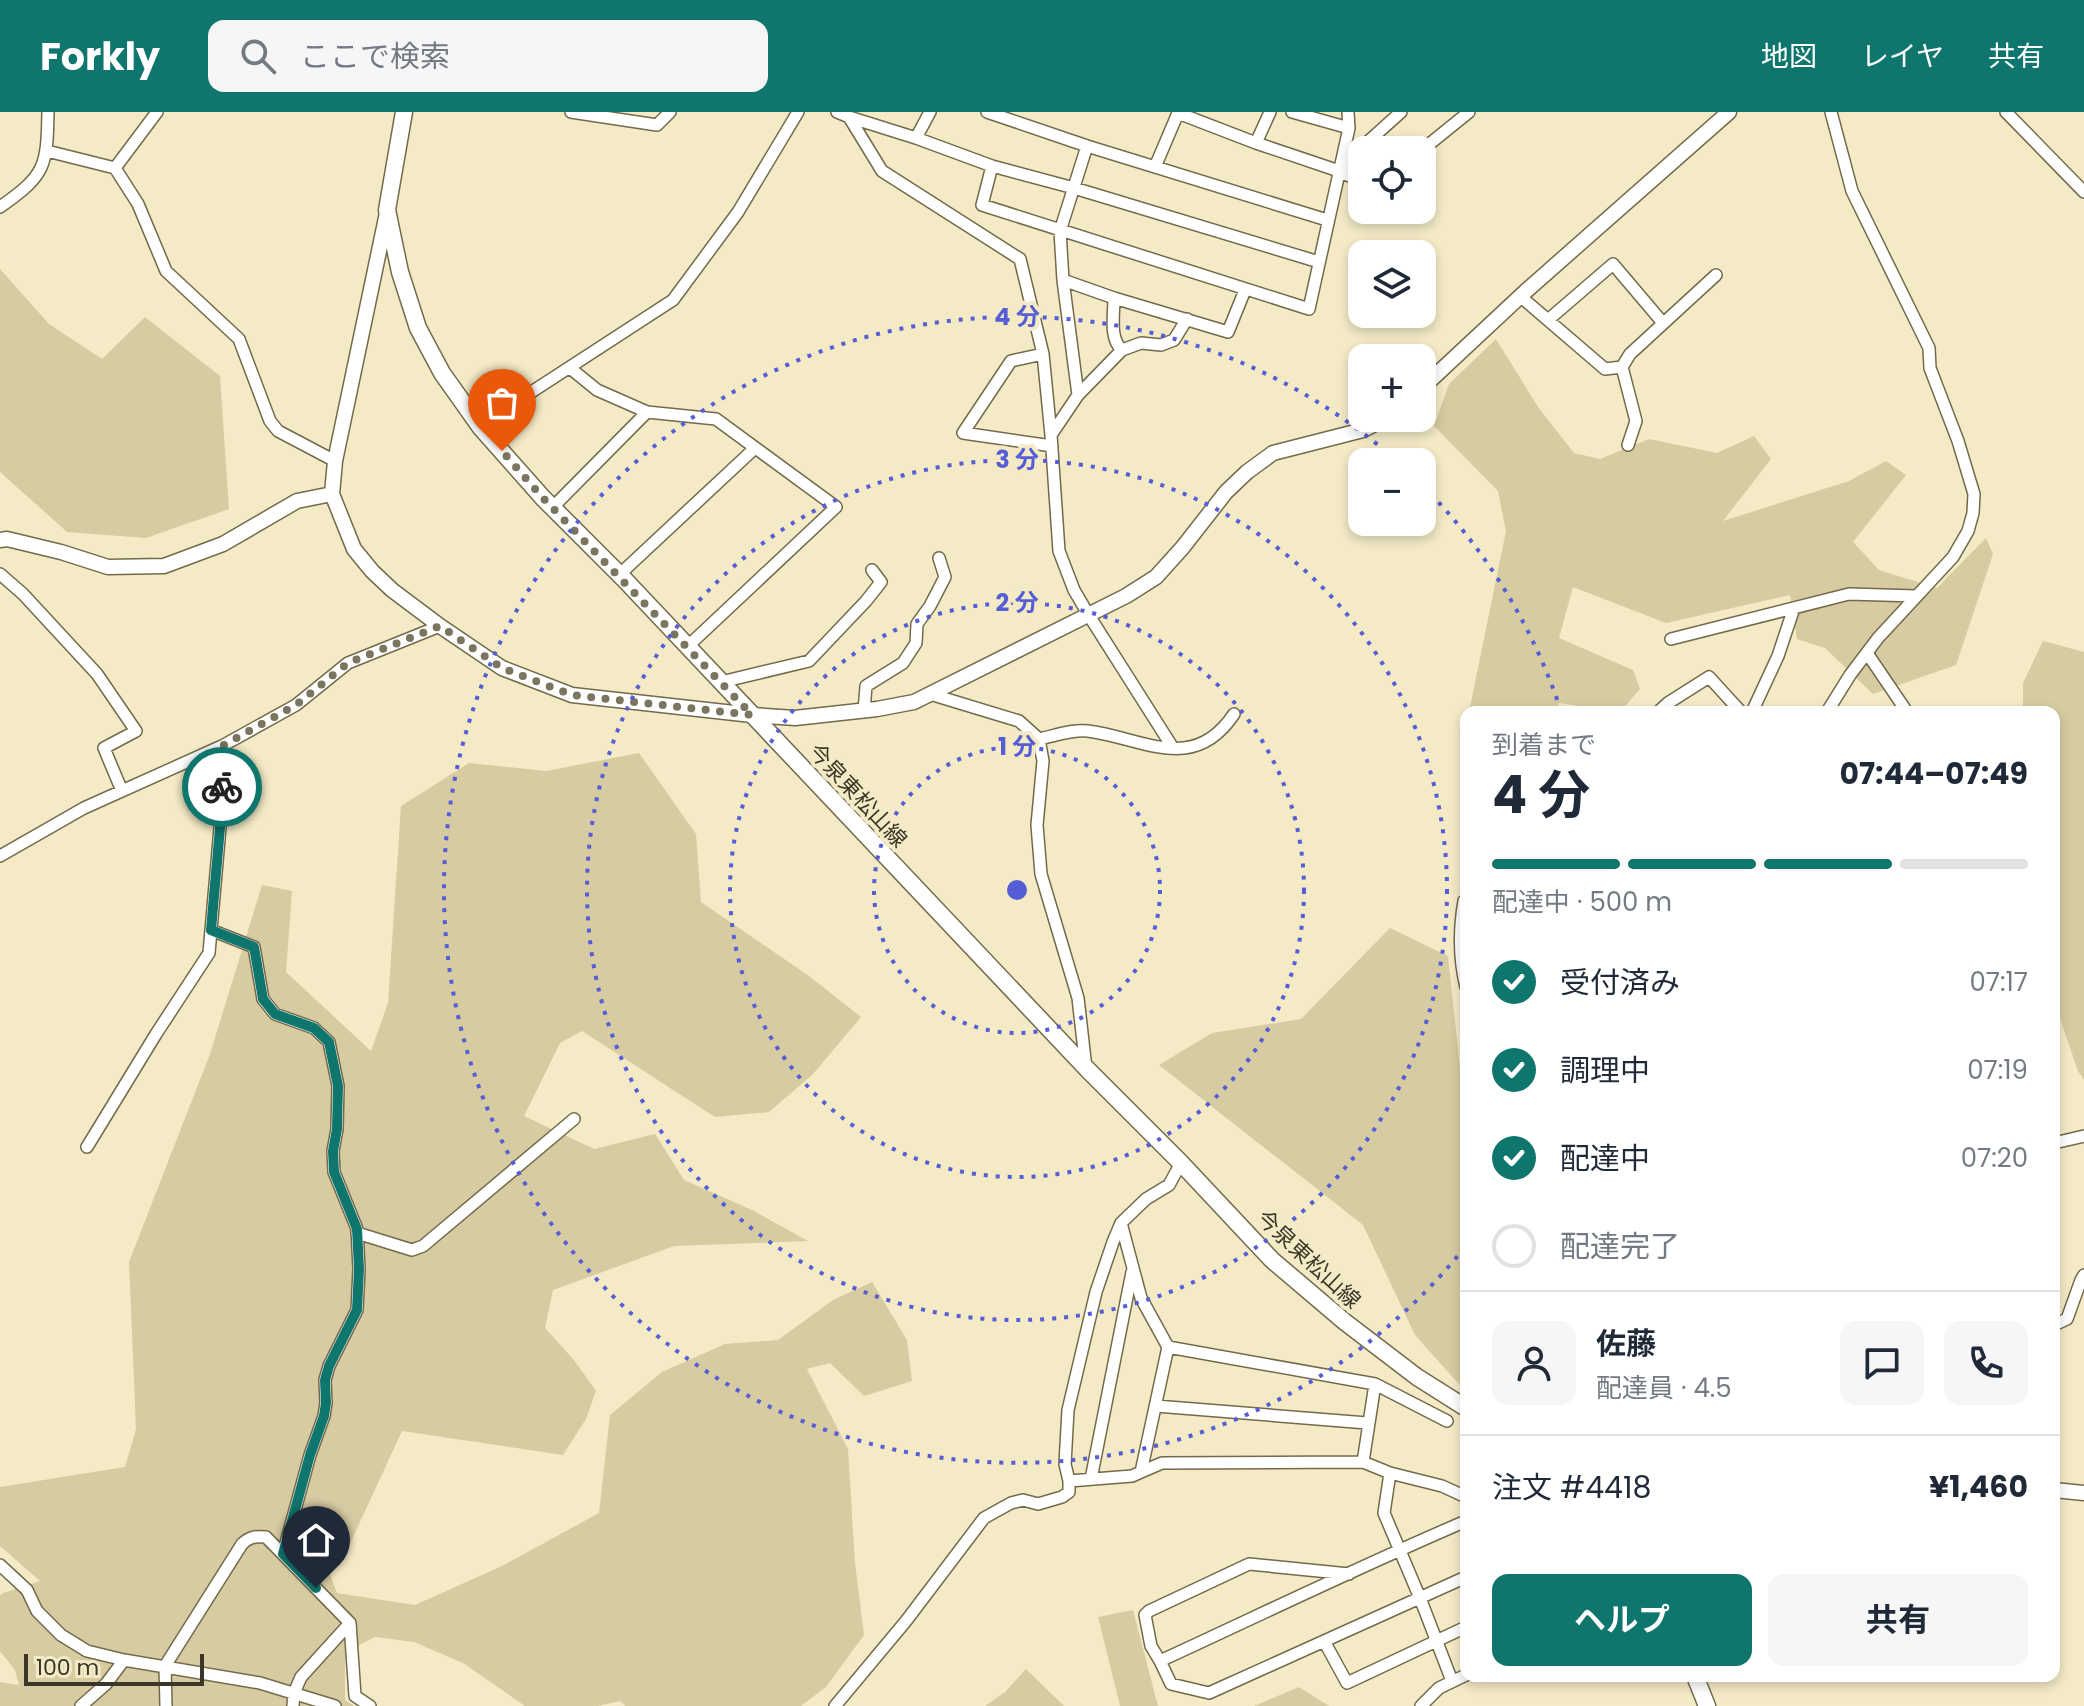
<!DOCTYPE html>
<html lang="ja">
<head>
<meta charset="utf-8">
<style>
  body { margin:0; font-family:Poppins,"Noto Sans JP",sans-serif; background:#f6f6f7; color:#1f2937; height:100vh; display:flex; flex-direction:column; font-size:30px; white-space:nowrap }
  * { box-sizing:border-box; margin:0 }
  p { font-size:26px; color:#747a83 }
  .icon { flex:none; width:44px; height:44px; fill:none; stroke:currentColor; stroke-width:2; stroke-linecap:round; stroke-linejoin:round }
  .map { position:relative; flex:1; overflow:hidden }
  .sheet { position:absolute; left:1460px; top:594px; width:600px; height:976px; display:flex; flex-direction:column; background:#fff; border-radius:16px; box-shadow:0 4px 12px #0003 }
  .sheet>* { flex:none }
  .fabs { position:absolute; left:1348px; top:24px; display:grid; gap:16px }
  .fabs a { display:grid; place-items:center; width:88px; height:88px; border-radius:16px; background:#fff; box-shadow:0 4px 12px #0003; font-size:40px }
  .scale { position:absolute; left:24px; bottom:20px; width:180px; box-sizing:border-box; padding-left:8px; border:4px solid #3a3628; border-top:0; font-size:22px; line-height:28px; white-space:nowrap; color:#3a3628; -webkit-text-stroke:6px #f4eac6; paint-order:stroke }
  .pin { position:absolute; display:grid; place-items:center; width:68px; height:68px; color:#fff; margin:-82px -34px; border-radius:50% 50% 50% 0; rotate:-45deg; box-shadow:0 0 8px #0007 }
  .pin .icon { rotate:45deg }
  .courier { position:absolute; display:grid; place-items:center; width:80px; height:80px; margin:-40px; border:6px solid #0f766e; border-radius:50%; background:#fff; color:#222; box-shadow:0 2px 10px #0007 }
  .head em { font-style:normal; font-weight:700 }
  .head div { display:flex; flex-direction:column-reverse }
  .head { display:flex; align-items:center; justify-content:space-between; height:136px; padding:0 32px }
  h1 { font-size:52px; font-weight:700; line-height:60px }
  .bar { display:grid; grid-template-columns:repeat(4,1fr); gap:12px 8px; align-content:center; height:96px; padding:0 32px }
  .bar i { height:10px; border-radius:6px; background:#e0e1e3 }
  .bar .selected { background:#0f766e }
  .bar p { grid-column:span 4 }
  .line { display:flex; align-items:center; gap:20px; padding:0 32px; border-top:2px solid #e0e1e3 }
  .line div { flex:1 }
  .round { display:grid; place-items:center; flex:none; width:84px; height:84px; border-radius:16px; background:#f6f6f7 }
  ol { padding:0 32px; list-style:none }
  li { display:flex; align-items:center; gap:24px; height:88px }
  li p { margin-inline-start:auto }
  li .icon { padding:8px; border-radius:50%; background:#0f766e; color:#fff; stroke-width:4 }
  li:last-child { color:#747a83 }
  li i { width:44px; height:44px; border:4px solid #e0e1e3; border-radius:50% }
  .primary-button { display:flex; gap:16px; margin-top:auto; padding:16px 32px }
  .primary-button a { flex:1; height:92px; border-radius:16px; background:#0f766e; color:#fff; font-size:32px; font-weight:700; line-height:92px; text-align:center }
  .primary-button a+a { background:#f6f6f7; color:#1f2937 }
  header { display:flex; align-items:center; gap:48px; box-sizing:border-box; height:112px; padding:0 40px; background:#0f766e; color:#fff }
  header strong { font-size:38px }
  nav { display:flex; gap:44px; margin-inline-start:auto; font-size:28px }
  .search { width:560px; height:72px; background:#f6f6f7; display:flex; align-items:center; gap:20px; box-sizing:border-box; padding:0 28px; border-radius:16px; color:#747a83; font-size:30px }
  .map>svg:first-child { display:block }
  .green { fill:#d6cba1 }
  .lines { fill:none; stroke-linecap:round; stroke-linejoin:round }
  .minor-casing { stroke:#726a4a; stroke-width:14 }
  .tertiary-casing { stroke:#726a4a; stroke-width:17 }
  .secondary-casing { stroke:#726a4a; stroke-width:19 }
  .minor { stroke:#fff; stroke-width:11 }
  .tertiary { stroke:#fff; stroke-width:14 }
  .secondary { stroke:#fff; stroke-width:16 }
  .done { stroke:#7b755f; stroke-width:8; stroke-dasharray:0 14.4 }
  .route { stroke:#0f766e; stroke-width:10 }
  .ring { fill:none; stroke:#555ed5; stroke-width:4; stroke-dasharray:4 8 }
  .labels { text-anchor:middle; stroke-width:8; stroke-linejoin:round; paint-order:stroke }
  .street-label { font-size:22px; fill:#3a3628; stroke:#f4eac6 }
  .centre { fill:#555ed5; stroke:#f4eac6; stroke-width:4 }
  .ring-label { font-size:24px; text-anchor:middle; font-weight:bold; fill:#555ed5; stroke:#f4eac6; stroke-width:8; stroke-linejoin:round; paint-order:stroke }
</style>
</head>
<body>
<header>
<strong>Forkly</strong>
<div class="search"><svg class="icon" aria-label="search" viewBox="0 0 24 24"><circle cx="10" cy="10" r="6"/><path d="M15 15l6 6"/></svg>ここで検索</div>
<nav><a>地図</a><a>レイヤ</a><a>共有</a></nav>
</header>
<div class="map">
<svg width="2084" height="1594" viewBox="0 0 2084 1594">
  <rect width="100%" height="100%" fill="#f4eac6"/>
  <path class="green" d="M0,157L49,212L102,247L145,205L220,264L229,397L146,426L67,420L0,360Z
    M1496,227L1538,295L1574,341L1600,347L1649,327L1717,341L1754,324L1771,347L1723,409L1849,369L1886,349L1906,363L1853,430L1879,458L1937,476L1986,426L1993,442L1956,553L1873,582L1825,536L1797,527L1790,483L1666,511L1573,475L1559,526L1633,558L1640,577L1620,600L1559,591L1556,600H1469L1506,419L1498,379L1434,314L1449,272Z
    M2043,529L2084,540V968L2078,959L2054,889V600H2023V571Z
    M639,641L696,722L701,790L809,864L861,905L813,962L769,1000L715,1005L582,919L560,931L524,1004L594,1037L655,1022L684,1068L752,1098L808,1129L674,1134L553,1178L545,1216L574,1248L596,1279L586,1307L563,1343L402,1319L348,1436L321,1439L337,1481L415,1493L502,1454L599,1401L610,1303L662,1260L725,1232L778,1228L833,1188L872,1170L907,1228L912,1269L864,1284L830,1251L807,1257L848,1337L855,1451L864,1523L826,1575L801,1594H625L620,1589L598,1594H525L463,1551L414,1530L375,1525L345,1540V1588L354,1594H0V1570L19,1573L15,1558L0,1539V1484L3,1481L40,1469L0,1434V1375L125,1355L136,1317L129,1150L210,942L262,773L292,779L286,860L371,939L388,891L401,694L469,651L546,659Z
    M1390,816L1448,844L1463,984L1466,1033V1280L1415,1223L1363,1113L1159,953L1212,921L1301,907Z
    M1133,1498L1158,1594H1120L1098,1505Z
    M1026,1557L1064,1594H985L1005,1580Z
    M1299,1575L1329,1594H1254Z"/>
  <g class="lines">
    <defs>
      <path id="minor" d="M571,0L657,13L670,0
        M837,0L849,5L882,59L1020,147L1043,242L1051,323L1059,439L1074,478L1088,502L1173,636
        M987,0L1087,34L1327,108
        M1292,0L1349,16
        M2006,0L2084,80
        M849,5L916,26L992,54L1074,76L1319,150
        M916,26L930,0
        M1256,31L1270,0
        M1422,38L1469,0
        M47,39L115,56L138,92L166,159L239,227L270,309L278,319L335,349
        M992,54L982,93L1309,197L1349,16L1348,0
        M1155,55L1178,1L1256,31L1339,59L1362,70
        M115,56L157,0
        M1342,56L1351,45L1401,0
        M0,95C46,63 47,54 48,0
        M1063,168L1114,186L1228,220L1245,178
        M1520,184L1605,257L1622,255
        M1548,208L1613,152L1663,211
        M1122,238L1141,231L1161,233L1174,228L1187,207
        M1043,242L1011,249L963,321L1052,334
        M570,256L597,278L647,300L716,307L836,395L687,535
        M1078,283L1063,168L1060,119L1087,34
        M481,316L510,294L673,188L738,100L798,0
        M1051,323L1078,283L1122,238C1109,226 1114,203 1114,186
        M1628,333L1636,309L1622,255L1630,242L1716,163
        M553,395L647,300
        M0,462L23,482L97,562L136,619L104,636L122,679
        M619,463L755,336
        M1671,527L1849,482L1916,484
        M1867,541L1907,600
        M721,570L809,549L866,489L881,470L872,458
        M930,582L1019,609L1039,627L1043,649L1037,713L1041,762L1078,886L1086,956
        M864,599L866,574L903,551L916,531L917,512L930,494L945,465L939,446
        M1658,600L1668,591L1709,565L1741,600
        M1752,600L1778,544L1794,496
        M1827,600L1850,563L1878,526L1953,445L1968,419L1973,401L1974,382L1958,329L1930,256L1929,236L1852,79L1831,0
        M1039,627C1054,624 1073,617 1088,619C1143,626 1193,663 1234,602
        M0,744L84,696L222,634L296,593L348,551L440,514
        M1466,789H1464C1459,818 1459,847 1466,875
        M211,818L254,835L263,887L275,902L314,916L329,930L338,974L337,1017L333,1039L334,1060L357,1117L359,1157L357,1198L329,1254L325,1268L326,1291L324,1304L310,1343L283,1442
        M2054,1031L2084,1024
        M87,1035L156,922L209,841L222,693V634
        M357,1121L412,1138L423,1134L574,1007
        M2054,1213L2067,1207L2081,1168L2084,1163
        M1168,1235L1375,1272
        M1156,1294L1367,1311
        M1363,1350L1375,1272L1447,1309
        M1141,1360L1162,1351L1363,1350L1390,1361
        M1091,1367L1132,1160
        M1069,1369L1132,1364L1141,1360L1168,1235L1141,1186L1121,1111
        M0,1453L27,1478L37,1499L61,1523L87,1539L124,1548L260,1571L335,1594
        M1349,1462L1249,1452L1149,1499L1145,1503L1151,1534L1160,1549C1262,1502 1363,1453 1466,1409
        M350,1511L355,1584L370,1594
        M1324,1529L1347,1571L1466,1515
        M1160,1549L1171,1572L1209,1581L1466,1465
        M1452,1569L1420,1486L1384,1401L1390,1361L1442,1374L1466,1385
        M81,1594L106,1572L124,1548
        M166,1594L165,1554L242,1432C249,1425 255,1424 266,1425L350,1511L301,1565L294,1581L293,1594
        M835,1594L906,1509L984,1406L1011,1391L1023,1388L1038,1392L1062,1385L1069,1380V1369L1065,1352L1068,1298L1096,1180L1113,1130L1121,1111L1146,1087L1169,1073L1181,1051
        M1421,1594L1439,1576L1466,1563"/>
      <path id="tertiary" d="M387,101L335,349L332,382L354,437L372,459L392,478L440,514L502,556L572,583L752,603L795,606L877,597L914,590L1126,484L1156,465L1183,435L1226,380L1247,360L1273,341L1363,318L1387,306
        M1422,276L1526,179L1729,0
        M0,428L7,427L61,440L108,455L164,454L223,432L297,389L332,382
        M2054,1378L2084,1381"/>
      <path id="secondary" d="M404,0L387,98L400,160L418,216L442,261L481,316L543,386L624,467L1087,957L1181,1051L1272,1148L1345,1210L1417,1265L1466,1296
        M1695,1564L1707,1594"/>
    </defs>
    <use href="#minor" class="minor-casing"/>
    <use href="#tertiary" class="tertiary-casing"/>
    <use href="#secondary" class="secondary-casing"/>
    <use href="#minor" class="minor"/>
    <use href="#tertiary" class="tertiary"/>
    <use href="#secondary" class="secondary"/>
  </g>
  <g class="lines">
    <path class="done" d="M222,675V634L296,593L348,551L440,514L502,556L572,583L752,603L543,386L502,339"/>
    <path class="route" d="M222,675V693L211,818L254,835L263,887L275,902L314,916L329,930L338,974L337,1017L333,1039L334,1060L357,1117L359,1157L357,1198L329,1254L325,1268L326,1291L324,1304L310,1343L283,1442L316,1476"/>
  </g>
  <g class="ring">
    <circle cx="1017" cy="778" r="143"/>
    <circle cx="1017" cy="778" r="287"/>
    <circle cx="1017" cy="778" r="430"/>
    <path d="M1465 1135A573 573 0 1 1 1397 349M1422 373A573 573 0 0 1 1560 596"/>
  </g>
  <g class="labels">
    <g class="street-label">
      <text transform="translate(858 683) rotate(47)" y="8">今泉東松山線</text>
      <text transform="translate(1309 1147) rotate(43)" y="8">今泉東松山線</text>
    </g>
  </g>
  <circle cx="1017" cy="778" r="12" class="centre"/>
  <g class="ring-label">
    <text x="1017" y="213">4 分</text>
    <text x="1017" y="356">3 分</text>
    <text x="1017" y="499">2 分</text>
    <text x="1017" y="643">1 分</text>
  </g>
</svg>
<div class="fabs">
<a><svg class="icon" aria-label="locate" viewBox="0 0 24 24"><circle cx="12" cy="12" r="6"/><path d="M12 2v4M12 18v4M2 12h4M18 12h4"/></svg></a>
<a><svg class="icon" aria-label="layers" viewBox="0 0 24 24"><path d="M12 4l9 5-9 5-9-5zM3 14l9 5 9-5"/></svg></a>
<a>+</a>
<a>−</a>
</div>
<div class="scale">100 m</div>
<div class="pin" style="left:502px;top:339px;background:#ea580c"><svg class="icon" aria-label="bag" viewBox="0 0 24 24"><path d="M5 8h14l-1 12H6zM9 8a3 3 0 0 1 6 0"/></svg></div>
<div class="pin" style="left:316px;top:1476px;background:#1f2937"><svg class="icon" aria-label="home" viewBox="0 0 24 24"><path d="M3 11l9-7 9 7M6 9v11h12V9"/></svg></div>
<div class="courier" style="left:222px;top:675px"><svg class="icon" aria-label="bike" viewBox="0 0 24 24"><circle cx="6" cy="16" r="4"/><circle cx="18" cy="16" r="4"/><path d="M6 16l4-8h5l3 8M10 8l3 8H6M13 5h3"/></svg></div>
<section class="sheet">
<div class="head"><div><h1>4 分</h1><p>到着まで</p></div><em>07:44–07:49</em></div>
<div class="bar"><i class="selected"></i><i class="selected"></i><i class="selected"></i><i></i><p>配達中 · 500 m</p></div>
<ol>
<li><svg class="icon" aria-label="check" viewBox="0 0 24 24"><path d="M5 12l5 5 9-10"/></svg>受付済み<p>07:17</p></li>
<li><svg class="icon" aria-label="check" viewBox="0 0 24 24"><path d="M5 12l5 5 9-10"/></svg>調理中<p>07:19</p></li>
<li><svg class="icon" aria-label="check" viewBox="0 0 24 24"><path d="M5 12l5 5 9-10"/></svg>配達中<p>07:20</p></li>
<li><i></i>配達完了</li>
</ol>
<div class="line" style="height:144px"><a class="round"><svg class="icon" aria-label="person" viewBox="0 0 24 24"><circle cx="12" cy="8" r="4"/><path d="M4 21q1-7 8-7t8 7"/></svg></a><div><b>佐藤</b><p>配達員 · 4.5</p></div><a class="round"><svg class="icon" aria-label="chat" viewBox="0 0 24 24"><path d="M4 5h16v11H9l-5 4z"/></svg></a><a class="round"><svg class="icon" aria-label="phone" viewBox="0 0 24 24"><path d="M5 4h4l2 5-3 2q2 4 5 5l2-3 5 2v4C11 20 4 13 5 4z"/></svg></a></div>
<div class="line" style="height:104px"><div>注文 #4418</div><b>¥1,460</b></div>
<div class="primary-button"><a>ヘルプ</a><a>共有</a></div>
</section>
</div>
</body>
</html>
